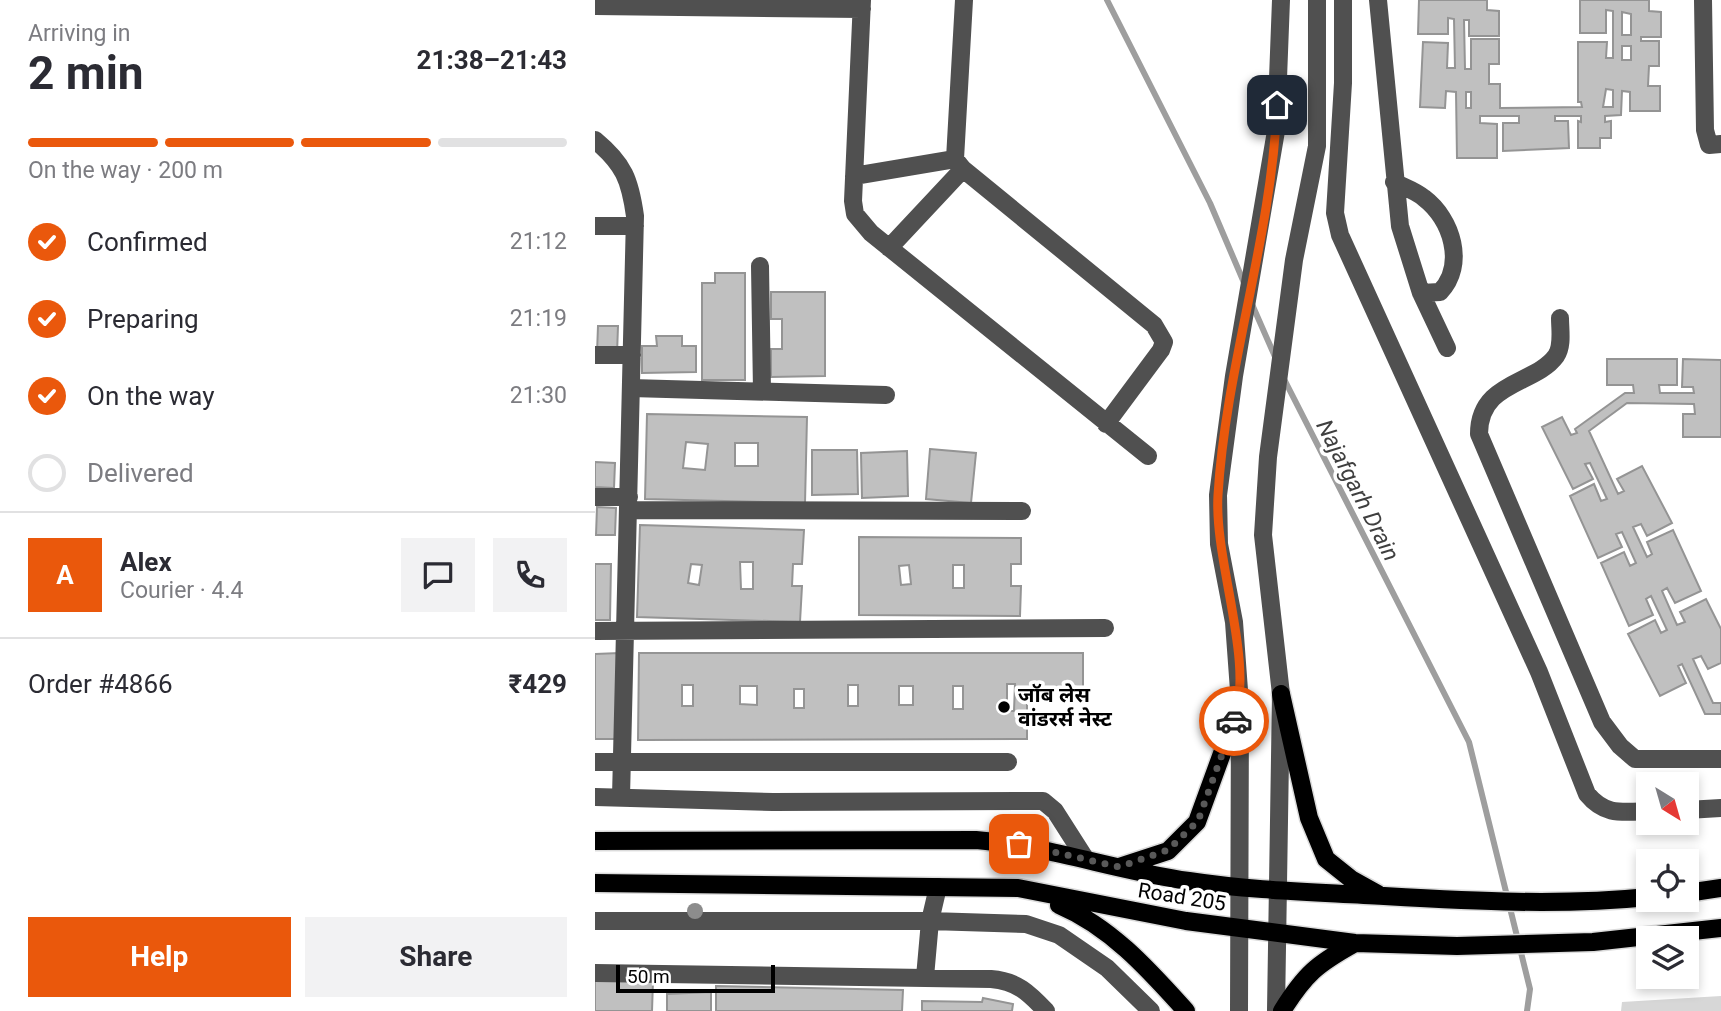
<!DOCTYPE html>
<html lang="en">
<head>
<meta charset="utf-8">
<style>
  body { margin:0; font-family:Roboto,"Noto Sans Devanagari",sans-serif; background:#f2f2f3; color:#2b2b33; height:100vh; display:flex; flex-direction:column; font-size:26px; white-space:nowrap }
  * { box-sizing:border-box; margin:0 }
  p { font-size:23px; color:#7c7c81 }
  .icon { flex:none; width:38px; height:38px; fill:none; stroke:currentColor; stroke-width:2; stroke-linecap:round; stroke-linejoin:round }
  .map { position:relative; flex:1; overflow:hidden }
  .sheet { display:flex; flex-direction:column; background:#fff; width:595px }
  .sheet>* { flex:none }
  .needle { width:46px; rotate:143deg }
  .tools { position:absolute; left:1041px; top:772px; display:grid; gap:14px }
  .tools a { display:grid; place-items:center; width:63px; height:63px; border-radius:0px; background:#fff; box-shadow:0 4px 10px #0003; font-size:35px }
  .scale { position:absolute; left:21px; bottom:18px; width:159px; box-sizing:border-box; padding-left:7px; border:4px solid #000; border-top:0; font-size:19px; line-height:24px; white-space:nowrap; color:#000; -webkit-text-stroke:5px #fff; paint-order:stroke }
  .pin { position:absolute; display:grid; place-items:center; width:60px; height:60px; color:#fff; margin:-30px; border-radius:14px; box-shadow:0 4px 10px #0006 }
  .courier { position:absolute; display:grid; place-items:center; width:70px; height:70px; margin:-35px; border:5px solid #ea580c; border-radius:50%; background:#fff; color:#222; box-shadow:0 2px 9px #0007 }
  .head em { font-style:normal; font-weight:700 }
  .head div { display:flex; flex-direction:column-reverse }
  .head { display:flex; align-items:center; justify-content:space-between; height:119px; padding:0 28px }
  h1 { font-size:46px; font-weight:700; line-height:52px }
  .bar { display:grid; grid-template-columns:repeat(4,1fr); gap:10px 7px; align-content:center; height:84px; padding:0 28px }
  .bar i { height:9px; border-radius:5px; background:#e1e1e2 }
  .bar .selected { background:#ea580c }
  .bar p { grid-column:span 4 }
  .line { display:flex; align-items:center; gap:18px; padding:0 28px; border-top:2px solid #e1e1e2 }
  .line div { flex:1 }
  .round { display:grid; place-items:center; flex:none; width:74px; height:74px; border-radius:0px; background:#f2f2f3 }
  ol { padding:0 28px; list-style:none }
  li { display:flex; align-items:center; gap:21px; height:77px }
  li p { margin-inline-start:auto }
  li .icon { padding:7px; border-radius:50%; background:#ea580c; color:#fff; stroke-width:4 }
  li:last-child { color:#7c7c81 }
  li i { width:38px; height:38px; border:4px solid #e1e1e2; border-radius:50% }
  .button { display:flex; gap:14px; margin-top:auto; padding:14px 28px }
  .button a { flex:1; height:80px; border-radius:0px; background:#ea580c; color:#fff; font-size:28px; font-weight:700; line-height:80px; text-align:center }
  .button a+a { background:#f2f2f3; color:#2b2b33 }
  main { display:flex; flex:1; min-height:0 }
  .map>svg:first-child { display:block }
  .green { fill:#d7d7d7 }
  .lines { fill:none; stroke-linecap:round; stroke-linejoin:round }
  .stream { stroke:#9e9e9e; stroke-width:6 }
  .building { fill:#c0c0c0; stroke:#949494; stroke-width:2; fill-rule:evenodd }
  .major-casing { stroke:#dbdbdb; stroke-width:21 }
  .minor { stroke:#505050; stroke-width:18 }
  .major { stroke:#000; stroke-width:18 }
  .tree { fill:#8c8c8c }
  .done { stroke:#595959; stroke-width:7; stroke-dasharray:0 12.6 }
  .route { stroke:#ea580c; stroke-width:9 }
  .poi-dot { fill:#000; stroke:#fff; stroke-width:2.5 }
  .labels { text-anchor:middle; stroke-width:7; stroke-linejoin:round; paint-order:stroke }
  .poi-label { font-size:21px; font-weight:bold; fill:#000; stroke:#fff; text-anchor:start }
  .street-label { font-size:21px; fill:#000; stroke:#fff }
  .water-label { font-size:23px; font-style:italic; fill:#3f3f3f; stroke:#fff }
</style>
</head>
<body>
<main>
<section class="sheet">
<div class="head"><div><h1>2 min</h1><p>Arriving in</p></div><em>21:38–21:43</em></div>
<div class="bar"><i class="selected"></i><i class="selected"></i><i class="selected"></i><i></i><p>On the way · 200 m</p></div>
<ol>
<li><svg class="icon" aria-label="check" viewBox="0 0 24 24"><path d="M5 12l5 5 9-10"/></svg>Confirmed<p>21:12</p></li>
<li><svg class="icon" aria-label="check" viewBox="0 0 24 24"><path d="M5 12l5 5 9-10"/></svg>Preparing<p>21:19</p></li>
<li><svg class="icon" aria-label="check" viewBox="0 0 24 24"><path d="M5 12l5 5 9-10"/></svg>On the way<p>21:30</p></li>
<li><i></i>Delivered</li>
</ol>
<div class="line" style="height:126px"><b class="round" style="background:#ea580c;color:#fff">A</b><div><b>Alex</b><p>Courier · 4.4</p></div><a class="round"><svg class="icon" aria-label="chat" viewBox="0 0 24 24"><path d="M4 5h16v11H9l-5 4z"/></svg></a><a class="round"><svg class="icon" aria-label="phone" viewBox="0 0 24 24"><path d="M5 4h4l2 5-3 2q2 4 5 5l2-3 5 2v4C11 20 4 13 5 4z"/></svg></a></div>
<div class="line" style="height:91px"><div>Order #4866</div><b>₹429</b></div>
<div class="button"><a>Help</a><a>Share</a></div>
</section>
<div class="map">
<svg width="1126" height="1011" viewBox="0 0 1126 1011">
  <rect width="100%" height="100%" fill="#fff"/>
  <path class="green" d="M1126,996V1011H1026L1027,1002Z"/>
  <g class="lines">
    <path class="stream" d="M512,0L615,203L650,285
      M656,302L681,359
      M689,379L874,742L935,989L932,1011"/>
  </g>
  <path class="building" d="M824,0H892V10L904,11V36H874V20H869L870,69H876V39H904V64H894V84H905V108L987,107L986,102H983V42H1012L1011,58H1018V11L1011,10V33H985V0H1054V11L1066,12V37H1046V41H1064V66H1054L1053,86H1065V111H1035V92L1027,91L1026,115L1010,116V122L1016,121V138H1005V148H983V121L986,122V116H960V121H973L974,148L908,151V123H924V116H885V123L902,124V158H862L861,92L851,91L850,108L825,107L828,42L853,43L852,68H860L859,19L853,18V34H823ZM1027,12L1036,14V35H1027ZM1027,46H1036V60H1027ZM1011,89L1018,90V107H1008ZM871,92H876V108H871Z
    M120,273H150V380H107V283H120Z
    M176,292H230V376L176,377V349H187V319H176Z
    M3,326H23L22,354L2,353Z
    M61,336H87V346H101V372L47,373V346H62Z
    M1012,359H1082V385H1064L1065,393H1099L1098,387H1087L1088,359L1126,360V437H1088V414H1100L1099,404L1032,403L994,431L1023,494L1029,491L1022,479L1047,466L1077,523L1052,536L1046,524L1038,527L1052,557L1057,554L1052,542L1078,530L1106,591L1080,603L1072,588L1067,591L1082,625L1090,622L1085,612L1111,599L1126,629V663L1113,669L1106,656L1098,659L1118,703H1126V714H1110L1087,664L1083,666L1091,683L1065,696L1033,634L1060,620L1066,633L1072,630L1056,596L1051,599L1058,615L1034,626L1006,563L1029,552L1035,566L1041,563L1027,532L1021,534L1027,547L1003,558L975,496L999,484L1006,501L1012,499L995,463L990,464L998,479L978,489L947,427L967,417L976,435L982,433L980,429L1030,393H1039L1038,385H1012Z
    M52,414L212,417L210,503L50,499ZM91,442L113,444L110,470L88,468ZM140,443H163V466H140Z
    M335,449L381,453L376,503L331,499Z
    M217,450H262L263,494L217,495Z
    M312,451L313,496L267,498L266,453Z
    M0,462L20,463L19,488L0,487Z
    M2,507L21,508L20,535H1Z
    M45,525L209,530L207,564H198L197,586H207L205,622L42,617ZM145,562H158V589H146ZM96,564L107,565L104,585L93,583Z
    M264,537L426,538V564H416V586H426L425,616L264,615ZM314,565L316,584L306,585L304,566ZM358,565H369V588H358Z
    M0,564H16L15,620H0Z
    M24,653V739H0V654Z
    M44,653H488V693H432V739L43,740ZM412,684H420L419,711H412ZM87,685H98V706H87ZM253,685H263V706H253ZM145,686H162V705L145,704ZM304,686H318V705H304ZM358,686H368V709H358ZM199,689H209V708H199Z
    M0,979L58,981L57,1011H0Z
    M121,986L308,990L307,1011H121Z
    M116,992V1011H72V994Z
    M388,998L418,1004L417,1011H327V1001L387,1002Z"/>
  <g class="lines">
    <defs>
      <path id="major" d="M686,694L714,818L731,859L756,879L783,894
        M0,841L381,840C454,846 522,871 594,881C659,891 723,892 789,896C877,901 965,906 1054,897
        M524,867L573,851L602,822L645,704
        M0,883L423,888L591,921L760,943L862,946L998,942L1126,928
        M1092,893L1126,888
        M464,905C516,927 554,970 591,1011
        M687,1011C710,974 722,964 760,943"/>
    </defs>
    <use href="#major" class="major-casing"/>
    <path class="minor" d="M267,0L258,201L260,214L276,233L553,456
      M369,0L360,159L368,169L559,325L569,342L566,350L511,424
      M748,0V83L740,213L745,235L944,672L992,794C1010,816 1027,812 1054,811
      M783,0L805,226L826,293L852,348
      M1108,0L1110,130L1114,145L1126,144
      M0,6L267,9
      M0,140C29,164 35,180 40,216L26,797
      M259,176L360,159
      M799,182C809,187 821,191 829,198C857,219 871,265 845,292L826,293
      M0,226H40
      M294,248L368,169
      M165,266L167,391
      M965,318C965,330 968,346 961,356C940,385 884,381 884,434L1007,722L1025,746L1040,759H1126
      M0,355H37
      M36,388L291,395
      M0,497H34
      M34,510L427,511
      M0,631L510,628
      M0,762H413
      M0,797L178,802L448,801L460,811L490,858
      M1092,810L1126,808
      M0,921H335L431,924L464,935L512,968L556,1011
      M0,973L396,979C422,981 434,993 451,1011
      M330,977L335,921L343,887
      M644,1011L645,704L639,622L624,544L623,495L639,376L681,131L686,0
      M681,1011L686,694L668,535L673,457L699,260L722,146V0"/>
    <use href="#major" class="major"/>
  </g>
  <circle class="tree" cx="100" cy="911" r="8"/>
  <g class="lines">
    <path class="done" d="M424,844L524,867L573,850L603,821L639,721"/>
    <path class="route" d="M639,721C660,662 619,562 623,495C631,364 677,236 682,105"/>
  </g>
  <circle class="poi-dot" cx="409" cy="707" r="7"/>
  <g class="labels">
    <g class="poi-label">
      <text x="423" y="702">जॉब लेस<tspan x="423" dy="24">वांडरर्स नेस्ट</tspan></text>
    </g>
    <g class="street-label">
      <text transform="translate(587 897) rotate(9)" y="7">Road 205</text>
    </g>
    <g class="water-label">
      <text transform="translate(763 490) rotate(63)" y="8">Najafgarh Drain</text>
    </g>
  </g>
</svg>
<div class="tools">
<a><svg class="needle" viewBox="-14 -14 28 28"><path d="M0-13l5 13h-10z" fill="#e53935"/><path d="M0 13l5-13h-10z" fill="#7c7c81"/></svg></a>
<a><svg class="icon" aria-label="locate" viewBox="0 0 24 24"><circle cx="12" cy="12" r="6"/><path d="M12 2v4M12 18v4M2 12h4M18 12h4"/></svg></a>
<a><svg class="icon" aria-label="layers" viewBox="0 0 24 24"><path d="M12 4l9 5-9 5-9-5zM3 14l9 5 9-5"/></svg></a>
</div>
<div class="scale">50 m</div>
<div class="pin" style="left:424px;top:844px;background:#ea580c"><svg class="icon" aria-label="bag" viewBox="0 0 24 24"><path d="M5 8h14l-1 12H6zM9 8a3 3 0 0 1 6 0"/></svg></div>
<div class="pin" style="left:682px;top:105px;background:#1f2937"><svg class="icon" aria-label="home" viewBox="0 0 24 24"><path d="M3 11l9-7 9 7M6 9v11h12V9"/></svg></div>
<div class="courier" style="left:639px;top:721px"><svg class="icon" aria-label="car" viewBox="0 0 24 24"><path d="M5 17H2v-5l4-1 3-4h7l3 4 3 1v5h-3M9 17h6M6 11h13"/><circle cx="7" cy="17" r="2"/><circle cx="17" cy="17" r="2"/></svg></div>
</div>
</main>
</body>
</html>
